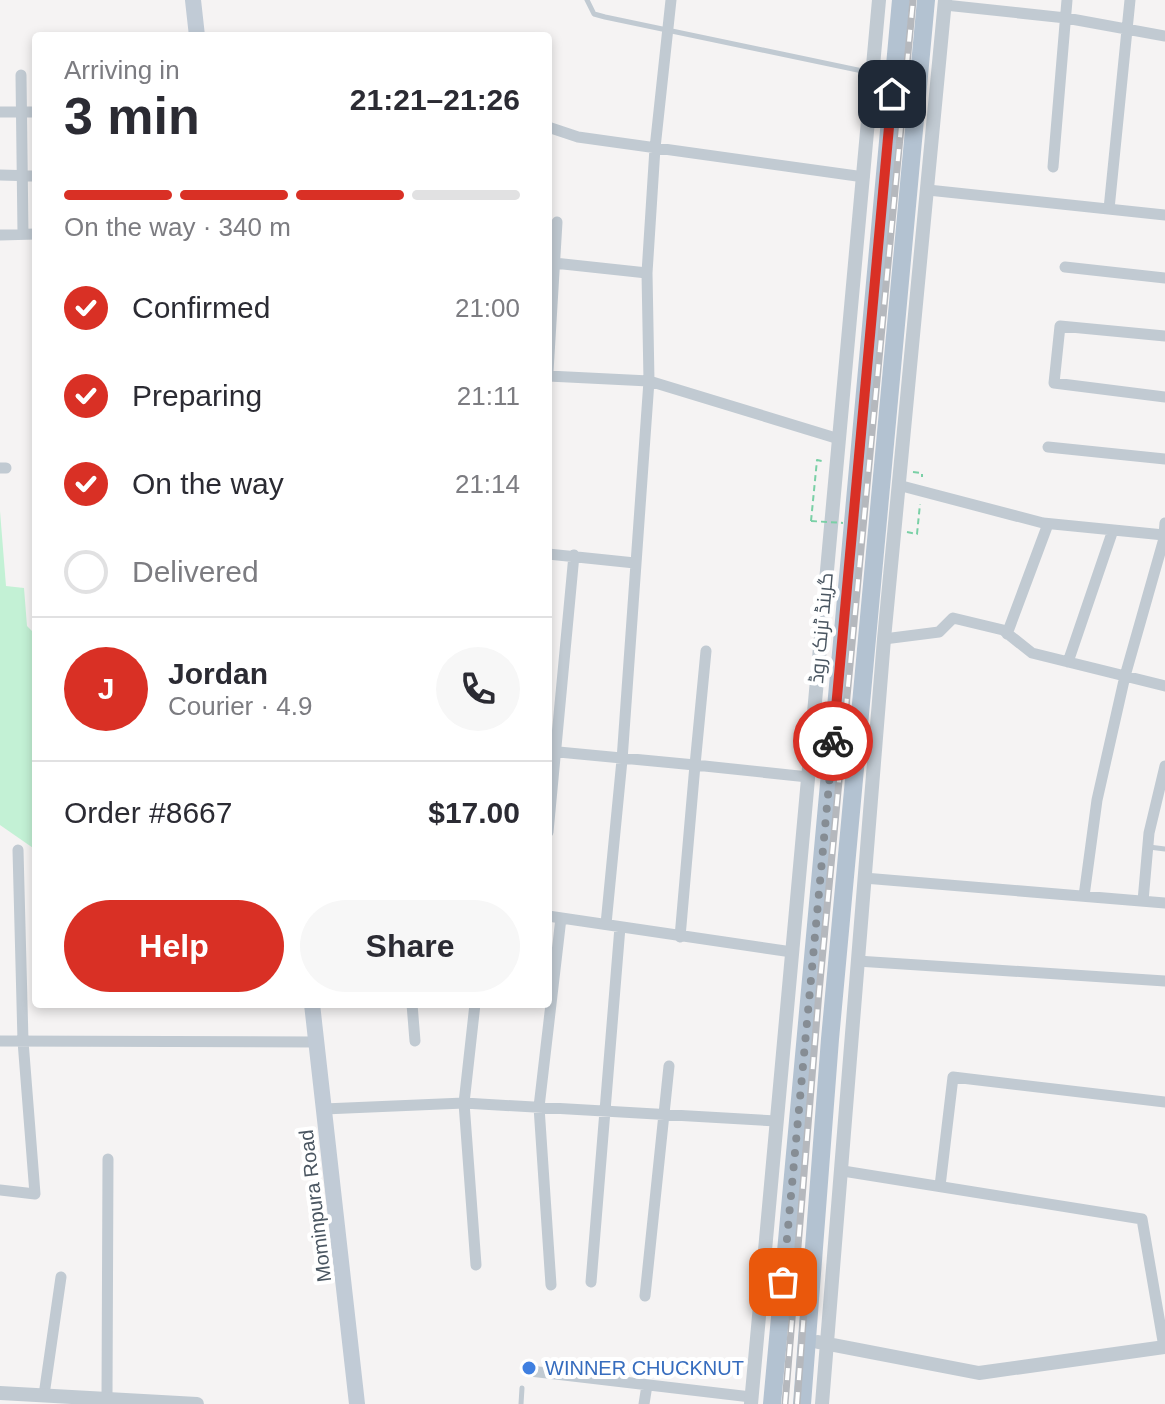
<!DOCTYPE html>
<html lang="en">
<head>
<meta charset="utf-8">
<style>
  body { margin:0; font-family:Helvetica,Cairo,sans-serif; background:#f7f7f7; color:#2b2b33; height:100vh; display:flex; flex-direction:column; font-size:30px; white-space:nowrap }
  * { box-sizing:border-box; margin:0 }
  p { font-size:26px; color:#7c7c81 }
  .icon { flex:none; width:44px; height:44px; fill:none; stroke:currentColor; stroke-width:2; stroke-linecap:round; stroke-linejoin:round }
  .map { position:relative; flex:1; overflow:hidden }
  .sheet { position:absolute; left:32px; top:32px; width:520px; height:976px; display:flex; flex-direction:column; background:#fff; border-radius:8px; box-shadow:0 4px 12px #0003 }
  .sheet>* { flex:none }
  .pin { position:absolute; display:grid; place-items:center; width:68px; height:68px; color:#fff; margin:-34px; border-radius:16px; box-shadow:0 4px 12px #0006 }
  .courier { position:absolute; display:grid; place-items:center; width:80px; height:80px; margin:-40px; border:6px solid #d93025; border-radius:50%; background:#fff; color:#222; box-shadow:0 2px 10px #0007 }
  .overview em { font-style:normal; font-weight:800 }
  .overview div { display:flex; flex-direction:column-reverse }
  .overview { display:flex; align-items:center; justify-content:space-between; height:136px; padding:0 32px }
  h1 { font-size:52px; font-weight:800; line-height:60px }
  .bar { display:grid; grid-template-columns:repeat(4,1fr); gap:12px 8px; align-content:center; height:96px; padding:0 32px }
  .bar i { height:10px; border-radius:6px; background:#e1e1e2 }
  .bar .active { background:#d93025 }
  .bar p { grid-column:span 4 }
  .line { display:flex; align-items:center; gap:20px; padding:0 32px; border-top:2px solid #e1e1e2 }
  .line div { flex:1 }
  .round { display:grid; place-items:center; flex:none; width:84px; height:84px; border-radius:42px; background:#f7f7f7 }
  ol { padding:0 32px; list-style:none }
  li { display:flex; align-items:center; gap:24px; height:88px }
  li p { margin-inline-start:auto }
  li .icon { padding:8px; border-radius:50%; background:#d93025; color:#fff; stroke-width:4 }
  li:last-child { color:#7c7c81 }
  li i { width:44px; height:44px; border:4px solid #e1e1e2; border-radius:50% }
  .action { display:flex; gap:16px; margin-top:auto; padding:16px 32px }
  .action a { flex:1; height:92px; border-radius:48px; background:#d93025; color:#fff; font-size:32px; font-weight:800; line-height:92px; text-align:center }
  .action a+a { background:#f7f7f7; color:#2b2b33 }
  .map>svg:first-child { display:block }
  .green { fill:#c3f1d5 }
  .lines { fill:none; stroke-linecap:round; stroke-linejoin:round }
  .path { stroke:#7ad0a6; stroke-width:2; stroke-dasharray:6 4; stroke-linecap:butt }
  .service { stroke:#c1cad2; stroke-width:5 }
  .minor { stroke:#c1cad2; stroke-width:11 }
  .tertiary { stroke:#c1cad2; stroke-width:14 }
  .secondary { stroke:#c1cbd6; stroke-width:16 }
  .primary { stroke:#b3c2d1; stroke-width:18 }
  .rail-casing { stroke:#b5b8bd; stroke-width:7 }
  .rail { stroke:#fff; stroke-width:4; stroke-dasharray:12; stroke-linecap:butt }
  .path-bridge { stroke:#7ad0a6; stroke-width:2; stroke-dasharray:6 4; stroke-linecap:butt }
  .done { stroke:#868d94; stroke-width:8; stroke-dasharray:0 14.4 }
  .route { stroke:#d93025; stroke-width:10 }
  .shop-dot { fill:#3f7fe0; stroke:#fff; stroke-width:3 }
  .labels { text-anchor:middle; stroke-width:8; stroke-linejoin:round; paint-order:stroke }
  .street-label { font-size:20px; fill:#4a5661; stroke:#fff }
  .shop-label { font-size:20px; fill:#366cbe; stroke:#fff; text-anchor:start }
</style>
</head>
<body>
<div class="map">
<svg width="1165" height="1404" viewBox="0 0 1165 1404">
  <rect width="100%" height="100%" fill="#f5f3f3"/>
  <path class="green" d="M0,511L6,586L24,588L27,626L36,635V850L0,825Z"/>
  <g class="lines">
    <path class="path" d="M913,472L922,473V477
      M811,521L817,460L822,461
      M907,532L917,534L920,504"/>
    <path class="service" d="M587,0L594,14L605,17L872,73
      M1149,847L1165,849
      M521,1404L522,1388"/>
    <path class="minor" d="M945,5L1066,18L1165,36
      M21,75L23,234
      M0,112H36
      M548,127L578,137L864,177
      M1053,167L1067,0
      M0,175L36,176
      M928,190L1165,215
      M1109,209L1130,0
      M0,235L36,234
      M554,263L647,273
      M1065,267L1165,278
      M1165,336L1060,326L1054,383L1165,397
      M548,372L557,222
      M548,376L649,381L839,439
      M1048,447L1165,459
      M0,468H6
      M898,485L1043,523L1164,535L1165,523
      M548,554L635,563
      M1007,634L1048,524
      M884,639L939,632L953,618L1003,630L1032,653L1165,686
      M706,651L695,765L808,777
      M1068,662L1113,530
      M548,751L695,765L680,937
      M548,832L574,555
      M864,878L1165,903
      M1084,896L1097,800L1125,676L1165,535
      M1143,901L1149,833L1165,766
      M548,916L792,952
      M606,924L622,760L649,381L647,273L655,148L671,0
      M857,961L1165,981
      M412,1004L415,1041
      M475,1004L464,1103L476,1265
      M0,1041L316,1042
      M324,1109L464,1103L777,1121
      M843,1171L1142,1219L1164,1347
      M940,1186L953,1077L1165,1102
      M0,1190L35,1194L23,1041L18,850
      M591,1282L620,927
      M551,1285L539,1107L561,918
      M645,1296L669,1066
      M530,1371L751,1397
      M44,1395L61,1277
      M107,1397L108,1159
      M644,1404L647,1385"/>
    <path class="tertiary" d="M818,1342L979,1373L1165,1347
      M0,1393L197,1404
      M751,1404L879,0
      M822,1404L884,639L945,0"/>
    <path class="secondary" d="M193,0L197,36
      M312,1004L357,1404"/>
    <path class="primary" d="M772,1404L901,0
      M802,1404L830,1039L926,0"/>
    <defs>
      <path id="rail" d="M785,1404L819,992L913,0
        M797,1404L804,1311"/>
    </defs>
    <use href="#rail" class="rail-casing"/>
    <use href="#rail" class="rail"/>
    <path class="path-bridge" d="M811,521L843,523"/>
  </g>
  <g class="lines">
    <path class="done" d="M783,1282L833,741"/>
    <path class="route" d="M833,741L892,94"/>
  </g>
  <circle class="shop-dot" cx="529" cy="1368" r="8"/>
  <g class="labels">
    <g class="street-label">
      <text transform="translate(821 628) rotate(-85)" y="7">گرینڈ ٹرنک روڈ</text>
      <text transform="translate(315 1206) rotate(-97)" y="7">Mominpura Road</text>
    </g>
    <g class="shop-label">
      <text x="545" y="1375">WINNER CHUCKNUT</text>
    </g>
  </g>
</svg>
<div class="pin" style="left:783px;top:1282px;background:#ea580c"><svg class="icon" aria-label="bag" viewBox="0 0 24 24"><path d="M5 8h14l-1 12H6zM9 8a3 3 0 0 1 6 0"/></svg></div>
<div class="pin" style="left:892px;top:94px;background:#1f2937"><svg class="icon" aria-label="home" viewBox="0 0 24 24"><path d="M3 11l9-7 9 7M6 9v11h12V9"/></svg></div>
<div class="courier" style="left:833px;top:741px"><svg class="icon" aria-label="bike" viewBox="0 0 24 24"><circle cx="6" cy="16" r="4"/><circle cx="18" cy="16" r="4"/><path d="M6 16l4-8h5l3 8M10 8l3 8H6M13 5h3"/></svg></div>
<section class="sheet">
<div class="overview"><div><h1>3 min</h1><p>Arriving in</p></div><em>21:21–21:26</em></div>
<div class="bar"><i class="active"></i><i class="active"></i><i class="active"></i><i></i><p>On the way · 340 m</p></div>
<ol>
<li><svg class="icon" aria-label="check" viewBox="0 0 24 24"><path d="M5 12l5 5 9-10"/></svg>Confirmed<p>21:00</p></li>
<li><svg class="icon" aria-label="check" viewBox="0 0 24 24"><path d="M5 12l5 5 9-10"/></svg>Preparing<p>21:11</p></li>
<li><svg class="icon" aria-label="check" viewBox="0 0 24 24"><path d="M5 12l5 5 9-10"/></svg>On the way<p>21:14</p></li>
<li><i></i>Delivered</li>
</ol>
<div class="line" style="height:144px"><b class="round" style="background:#d93025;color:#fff">J</b><div><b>Jordan</b><p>Courier · 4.9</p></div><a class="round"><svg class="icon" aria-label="phone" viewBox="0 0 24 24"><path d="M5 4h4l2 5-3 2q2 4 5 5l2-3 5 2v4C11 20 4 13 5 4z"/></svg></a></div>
<div class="line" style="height:104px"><div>Order #8667</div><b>$17.00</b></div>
<div class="action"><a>Help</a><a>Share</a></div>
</section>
</div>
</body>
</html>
